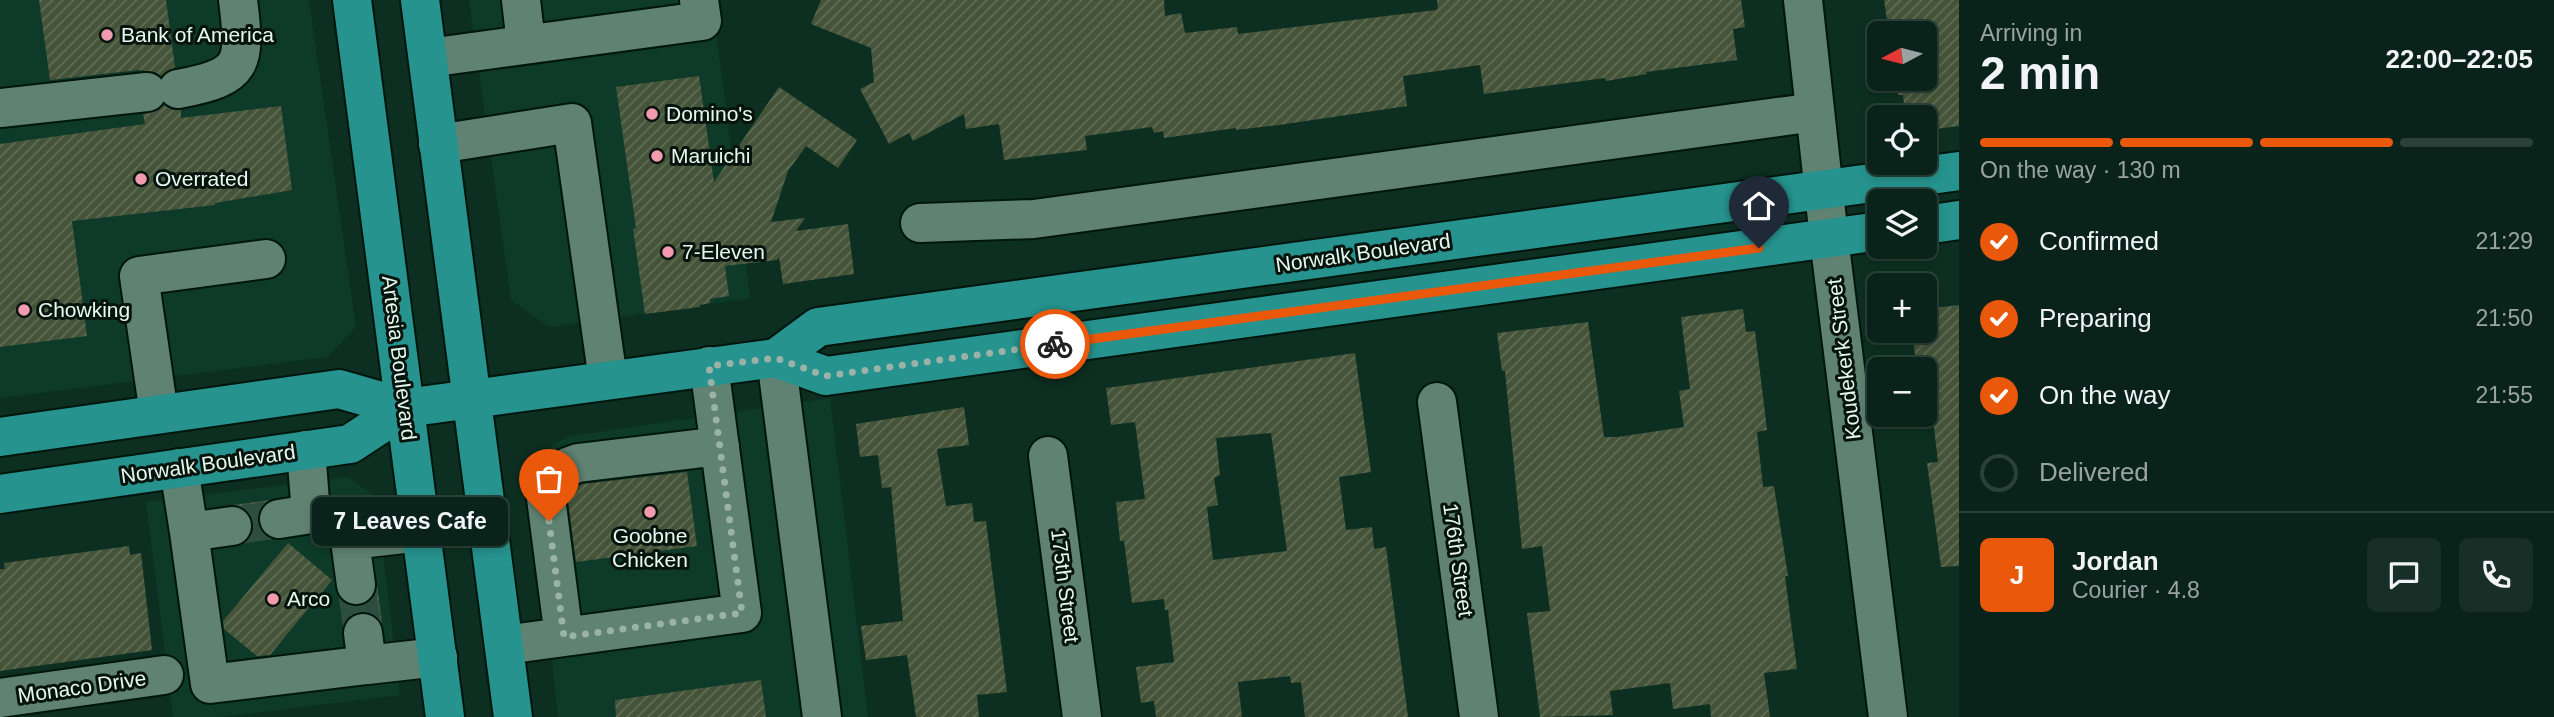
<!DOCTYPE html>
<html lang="en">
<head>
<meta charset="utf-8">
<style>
  body { margin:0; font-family:Helvetica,sans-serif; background:#182f27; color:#f1f3f6; height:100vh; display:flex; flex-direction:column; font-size:26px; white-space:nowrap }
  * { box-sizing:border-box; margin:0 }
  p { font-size:23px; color:#99a4a2 }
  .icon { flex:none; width:38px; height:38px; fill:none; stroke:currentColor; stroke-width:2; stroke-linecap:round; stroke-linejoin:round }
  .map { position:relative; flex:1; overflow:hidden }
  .details { display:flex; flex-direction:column; background:#0a231a; width:595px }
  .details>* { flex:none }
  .needle { width:46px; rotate:263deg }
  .controls { position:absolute; left:1867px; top:21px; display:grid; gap:14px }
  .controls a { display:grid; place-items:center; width:70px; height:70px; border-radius:10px; background:#0a231a; box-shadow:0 4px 10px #0003,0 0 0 2px #2a4039; font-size:35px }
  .pin { position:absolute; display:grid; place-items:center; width:60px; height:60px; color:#fff; margin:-72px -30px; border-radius:50% 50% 50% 0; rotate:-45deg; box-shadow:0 0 7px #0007 }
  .pin .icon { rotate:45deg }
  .courier { position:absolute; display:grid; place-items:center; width:70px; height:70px; margin:-35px; border:5px solid #ea580c; border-radius:50%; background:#fff; color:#222; box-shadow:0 2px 9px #0007 }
  .bubble { position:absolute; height:49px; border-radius:10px; background:#0a231a; box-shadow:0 4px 10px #0003,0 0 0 2px #2a4039; font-size:23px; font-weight:600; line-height:49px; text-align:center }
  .overview em { font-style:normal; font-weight:600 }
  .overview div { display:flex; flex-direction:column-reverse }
  .overview { display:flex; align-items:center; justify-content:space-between; height:119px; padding:0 21px }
  h1 { font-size:46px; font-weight:600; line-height:52px }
  .bar { display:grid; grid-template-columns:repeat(4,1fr); gap:10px 7px; align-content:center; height:84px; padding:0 21px }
  .bar i { height:9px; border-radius:5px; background:#2a4039 }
  .bar .selected { background:#ea580c }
  .bar p { grid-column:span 4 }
  .line { display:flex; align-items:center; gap:18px; padding:0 21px; border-top:2px solid #2a4039 }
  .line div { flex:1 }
  .round { display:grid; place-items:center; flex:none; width:74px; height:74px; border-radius:10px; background:#182f27 }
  ol { padding:0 21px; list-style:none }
  li { display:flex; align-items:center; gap:21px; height:77px }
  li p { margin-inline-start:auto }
  li .icon { padding:7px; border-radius:50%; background:#ea580c; color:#fff; stroke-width:4 }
  li:last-child { color:#99a4a2 }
  li i { width:38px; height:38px; border:4px solid #2a4039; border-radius:50% }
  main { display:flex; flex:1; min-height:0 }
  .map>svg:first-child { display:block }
  .built { fill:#0d3a29 }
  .building { fill:url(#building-hatch); fill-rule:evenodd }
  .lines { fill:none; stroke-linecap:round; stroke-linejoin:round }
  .minor-tunnel { stroke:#2e4d41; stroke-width:38; stroke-dasharray:38 19; stroke-linecap:butt }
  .minor-casing { stroke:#00160d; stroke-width:42 }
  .major-casing { stroke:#00160d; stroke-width:42 }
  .minor { stroke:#5f8272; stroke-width:38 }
  .major { stroke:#26938e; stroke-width:38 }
  .done { stroke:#9ab2a8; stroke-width:7; stroke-dasharray:0 12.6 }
  .route { stroke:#ea580c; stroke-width:9 }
  .poi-dot { fill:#f29aae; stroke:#07140e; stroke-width:2.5 }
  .labels { text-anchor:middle; stroke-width:6; stroke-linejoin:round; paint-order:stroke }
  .poi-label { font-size:21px; fill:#e6f9f0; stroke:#07140e; text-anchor:start }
  .street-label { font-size:21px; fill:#e6f9f0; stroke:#07140e }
</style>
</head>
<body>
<main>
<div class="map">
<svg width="1959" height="717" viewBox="0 0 1959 717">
  <defs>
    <pattern id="building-hatch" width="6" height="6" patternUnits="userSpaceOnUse" patternTransform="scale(1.75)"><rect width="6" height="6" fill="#455439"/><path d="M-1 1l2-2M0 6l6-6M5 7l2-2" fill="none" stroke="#606d56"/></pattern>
  </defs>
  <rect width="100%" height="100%" fill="#0d2f22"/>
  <path class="built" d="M0,0H309L356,327L327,357L0,398Z
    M469,0H712L750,298L549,327L511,300Z
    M830,398L868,717H558L535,500L540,465L553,444L571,436Z
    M348,477L376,497L400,695L221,717H173L146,502Z"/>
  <path class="building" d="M39,0H166L175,67L161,76L155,72L138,70L50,80Z
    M821,0H1164L1165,16L1181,13L1185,33L1237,27L1238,34L1436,10L1438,8L1437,0H1741L1745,27L1733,29L1737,60L1646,72L1647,74L1606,81L1605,78L1484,94L1480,65L1403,76L1407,106L1279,125L1236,130V128L1164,138L1163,131L1154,133L1152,127L1085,136L1087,150L1004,160L999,124L966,129L964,114L913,141L909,133L889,144L860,89L874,82L871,48L811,24Z
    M1884,0H1959V126L1928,130L1925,111L1905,114L1903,95H1898L1896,79H1925V33H1889Z
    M699,76L714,182L779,87L857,140L838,168L806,146L788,171L771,222L805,218L796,231L848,224L854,274L783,284L779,257L777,260L725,266L729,296L710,299V303L700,305V307L645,314L633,229L636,228L616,87Z
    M164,105L172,110H181V118L281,106L292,190L215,203V205L72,221L87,336L0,347V144L145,124L143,114L159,110Z
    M1959,305V566L1941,567L1927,463L1938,462L1930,393L1925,394V369H1917L1912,331H1925V309Z
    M1743,309L1746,332L1755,331L1767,430L1757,432L1763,487L1774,486L1788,576H1785L1797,669L1764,673L1770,717H1711L1710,704L1673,709L1670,683L1610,691L1613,715L1540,717L1527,613L1550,611L1542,546L1522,549L1505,371H1502L1497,333L1588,322L1604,437H1618L1684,427L1679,391L1690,389L1681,317Z
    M1355,353L1371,472L1339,477L1346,530L1372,527L1374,549L1386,547L1408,717H1305L1301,682L1291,683L1290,676L1238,682L1242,717H1156L1154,701L1141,703L1136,667L1174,662L1168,610H1165L1164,599L1132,603L1124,541H1120L1116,502L1145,499L1135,422L1111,425L1106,388ZM1271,433L1287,551L1213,560L1207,507L1218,505L1214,478L1220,475L1216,438Z
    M964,407L969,445L937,449L946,506L972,503L974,522L986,521L1007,692L977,695L979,717H916L907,655L866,660L861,626L903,621L891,487L882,488L878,455L860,457L856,424Z
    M687,472L697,546L576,562L568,500L573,489L583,484Z
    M270,500L259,511L257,522L262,532L270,539L247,542L252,534L253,522L249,512L241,506L233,505Z
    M288,543L332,580L270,655L257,656L224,629L223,621Z
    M129,546L130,555L141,553L152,650L0,671V569H5L4,563Z
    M377,584L382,624L372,613L361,611L350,615L343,624L340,599L348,605L360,606L370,602L376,594Z
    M761,680L766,717H616L615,700Z"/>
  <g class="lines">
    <path class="minor-tunnel" d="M232,526L279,519
      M356,585L363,633"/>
    <defs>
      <path id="minor" d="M521,0L526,44
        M1803,0L1829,238L1888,717
        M428,58L702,21L699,0
        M178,89C245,77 246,64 238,0
        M0,108L147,92
        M438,144L572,123L608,380
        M920,223L1034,219L1815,112
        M776,358L822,717
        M1437,402L1479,717
        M159,414L139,276L266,259
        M1048,456L1082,717
        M179,468L189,532L232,526
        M279,519L311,514L306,450
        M189,532L210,684L367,665
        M356,585L350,540L421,532
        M363,633L367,665L438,657
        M564,637L546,498C553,475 556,470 578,463L720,446
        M504,645L742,613L709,366
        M0,698L164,675"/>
      <path id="major" d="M352,0L445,717
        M420,0L513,717
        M1925,225L1959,220
        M776,358L818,327L1959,171
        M0,437L339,389L405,408L776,358L826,376L1880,231
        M0,494L350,444L405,408"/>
    </defs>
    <use href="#minor" class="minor-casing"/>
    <use href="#major" class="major-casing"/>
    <use href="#minor" class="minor"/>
    <use href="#major" class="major"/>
  </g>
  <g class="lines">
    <path class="done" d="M549,521L564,637L742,613L709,366L776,358L826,376L1055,344"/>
    <path class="route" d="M1055,344L1759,248"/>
  </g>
  <g class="poi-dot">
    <circle cx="107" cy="35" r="7"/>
    <circle cx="652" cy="114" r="7"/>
    <circle cx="657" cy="156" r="7"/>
    <circle cx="141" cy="179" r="7"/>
    <circle cx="668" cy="252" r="7"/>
    <circle cx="24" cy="310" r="7"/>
    <circle cx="650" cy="512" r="7"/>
    <circle cx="273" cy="599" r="7"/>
  </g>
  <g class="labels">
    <g class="poi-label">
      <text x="121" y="42">Bank of America</text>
      <text x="666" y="121">Domino's</text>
      <text x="671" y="163">Maruichi</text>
      <text x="155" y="186">Overrated</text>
      <text x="682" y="259">7-Eleven</text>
      <text x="38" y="317">Chowking</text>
      <text x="650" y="543" text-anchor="middle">Goobne<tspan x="650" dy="24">Chicken</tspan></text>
      <text x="287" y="606">Arco</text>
    </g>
    <g class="street-label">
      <text transform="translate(1363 253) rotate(-8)" y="7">Norwalk Boulevard</text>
      <text transform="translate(399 358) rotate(83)" y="7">Artesia Boulevard</text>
      <text transform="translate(1844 359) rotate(-97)" y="7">Koudekerk Street</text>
      <text transform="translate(208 464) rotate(-8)" y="7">Norwalk Boulevard</text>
      <text transform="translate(1458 560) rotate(82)" y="7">176th Street</text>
      <text transform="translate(1065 586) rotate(83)" y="7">175th Street</text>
      <text transform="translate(82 687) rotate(-8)" y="7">Monaco Drive</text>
    </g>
  </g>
</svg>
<div class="controls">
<a><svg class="needle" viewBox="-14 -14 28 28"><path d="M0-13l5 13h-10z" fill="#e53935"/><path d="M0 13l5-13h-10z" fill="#99a4a2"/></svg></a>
<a><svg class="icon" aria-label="locate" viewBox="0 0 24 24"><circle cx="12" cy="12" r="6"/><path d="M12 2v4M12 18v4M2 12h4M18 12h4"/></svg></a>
<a><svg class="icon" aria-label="layers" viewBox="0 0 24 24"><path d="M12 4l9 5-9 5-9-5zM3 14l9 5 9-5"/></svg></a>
<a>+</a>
<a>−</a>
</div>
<div class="pin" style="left:549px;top:521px;background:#ea580c"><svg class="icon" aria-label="bag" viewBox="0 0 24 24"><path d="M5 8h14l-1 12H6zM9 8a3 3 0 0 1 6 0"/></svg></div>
<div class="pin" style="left:1759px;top:248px;background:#1f2937"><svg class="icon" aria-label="home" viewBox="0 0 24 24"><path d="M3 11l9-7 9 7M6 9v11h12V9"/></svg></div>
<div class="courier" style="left:1055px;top:344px"><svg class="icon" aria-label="bike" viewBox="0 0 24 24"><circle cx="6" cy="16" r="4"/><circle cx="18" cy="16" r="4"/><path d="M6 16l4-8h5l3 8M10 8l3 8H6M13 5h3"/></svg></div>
<div class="bubble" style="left:312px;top:497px;width:196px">7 Leaves Cafe</div>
</div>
<section class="details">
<div class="overview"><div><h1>2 min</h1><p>Arriving in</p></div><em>22:00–22:05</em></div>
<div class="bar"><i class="selected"></i><i class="selected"></i><i class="selected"></i><i></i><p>On the way · 130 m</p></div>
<ol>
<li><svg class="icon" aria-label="check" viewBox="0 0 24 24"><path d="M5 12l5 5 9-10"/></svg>Confirmed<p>21:29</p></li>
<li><svg class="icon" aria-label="check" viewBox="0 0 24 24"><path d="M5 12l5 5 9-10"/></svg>Preparing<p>21:50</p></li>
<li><svg class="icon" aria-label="check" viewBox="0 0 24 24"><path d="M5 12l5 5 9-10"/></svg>On the way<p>21:55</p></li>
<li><i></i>Delivered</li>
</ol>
<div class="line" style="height:126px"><b class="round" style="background:#ea580c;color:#fff">J</b><div><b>Jordan</b><p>Courier · 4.8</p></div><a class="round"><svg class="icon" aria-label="chat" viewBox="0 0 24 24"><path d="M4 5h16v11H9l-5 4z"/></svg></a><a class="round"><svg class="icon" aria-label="phone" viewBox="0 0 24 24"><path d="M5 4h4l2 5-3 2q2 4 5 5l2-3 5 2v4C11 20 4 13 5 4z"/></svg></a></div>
</section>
</main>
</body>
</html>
